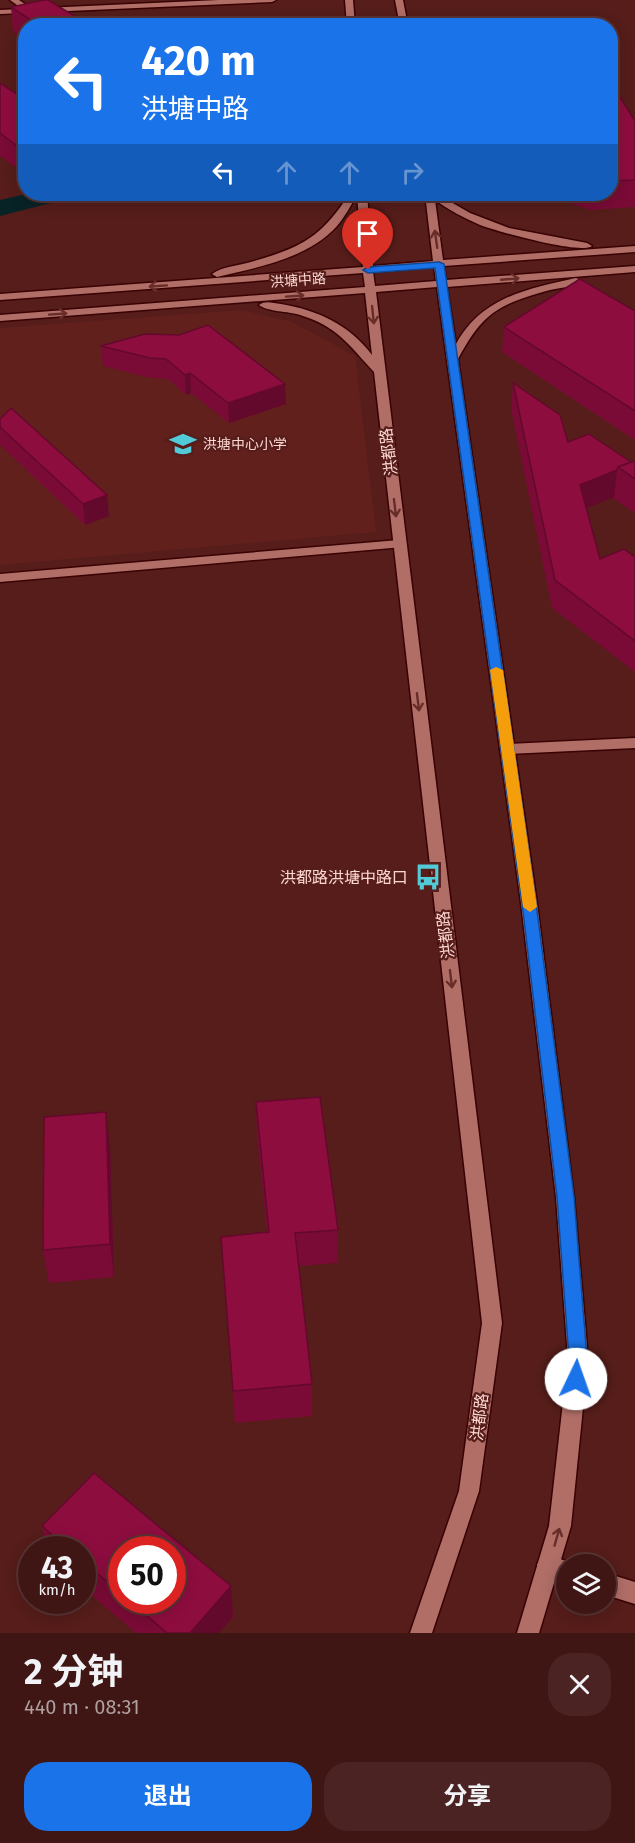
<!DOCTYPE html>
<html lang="zh">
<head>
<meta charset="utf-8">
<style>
  :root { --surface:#401614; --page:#4b2322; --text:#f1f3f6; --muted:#ae9fa0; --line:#593534; --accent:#1a73e8 }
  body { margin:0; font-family:"Fira Sans","Noto Sans SC",sans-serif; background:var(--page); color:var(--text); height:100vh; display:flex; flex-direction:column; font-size:22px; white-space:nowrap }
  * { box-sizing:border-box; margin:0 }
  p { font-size:20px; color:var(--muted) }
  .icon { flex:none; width:33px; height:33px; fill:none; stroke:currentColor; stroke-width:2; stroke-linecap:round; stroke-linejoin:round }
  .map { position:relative; height:1633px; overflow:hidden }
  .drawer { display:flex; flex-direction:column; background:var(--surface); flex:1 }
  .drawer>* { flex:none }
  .guide { position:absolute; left:18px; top:18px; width:600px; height:183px; border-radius:24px; box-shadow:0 3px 15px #0003,0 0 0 2px var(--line); background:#1a73e8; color:#fff; overflow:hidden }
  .fabs { position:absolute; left:556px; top:1554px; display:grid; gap:12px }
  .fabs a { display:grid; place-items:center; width:60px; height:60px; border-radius:50%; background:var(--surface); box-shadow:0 3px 15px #0003,0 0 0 2px var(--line); font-size:30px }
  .speed { position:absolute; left:18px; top:1536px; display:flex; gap:12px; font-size:30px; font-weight:700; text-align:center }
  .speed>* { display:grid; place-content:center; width:78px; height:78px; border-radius:50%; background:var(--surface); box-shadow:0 3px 15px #0003,0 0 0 2px var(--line); line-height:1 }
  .speed small { font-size:15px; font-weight:400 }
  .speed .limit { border:9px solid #d22; background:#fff; color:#111 }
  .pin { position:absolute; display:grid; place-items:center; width:51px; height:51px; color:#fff; margin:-62px -26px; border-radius:50% 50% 50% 0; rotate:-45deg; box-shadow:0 0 6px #0007 }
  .pin .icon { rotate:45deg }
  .me { position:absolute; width:66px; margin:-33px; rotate:3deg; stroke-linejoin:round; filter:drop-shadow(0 0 4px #0008) }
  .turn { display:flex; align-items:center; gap:21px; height:126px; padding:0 24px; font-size:27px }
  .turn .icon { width:78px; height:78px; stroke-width:2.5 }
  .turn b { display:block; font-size:42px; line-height:51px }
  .lanes { display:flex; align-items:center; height:57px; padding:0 24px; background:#0003; justify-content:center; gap:30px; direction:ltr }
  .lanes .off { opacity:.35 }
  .round { display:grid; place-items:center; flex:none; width:63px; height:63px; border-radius:24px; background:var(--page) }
  .overview { display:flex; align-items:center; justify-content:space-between; height:102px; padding:0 24px }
  h1 { font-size:36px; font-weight:700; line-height:45px }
  .primary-button { display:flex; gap:12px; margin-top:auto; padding:12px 24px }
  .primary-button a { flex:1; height:69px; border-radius:24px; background:var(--accent); color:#fff; font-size:24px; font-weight:700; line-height:69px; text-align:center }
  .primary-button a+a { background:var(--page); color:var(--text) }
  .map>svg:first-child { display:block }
  .built { fill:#62201d }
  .water { fill:#082326 }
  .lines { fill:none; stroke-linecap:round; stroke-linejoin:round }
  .lane-casing { stroke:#390203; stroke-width:3 }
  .street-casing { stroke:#390203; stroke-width:3 }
  .secondary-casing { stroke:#390203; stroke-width:3 }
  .lane { fill:#b06e67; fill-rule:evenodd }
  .street { fill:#b06e67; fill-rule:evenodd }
  .secondary { fill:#b06e67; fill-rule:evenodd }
  .wall { fill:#7a0b36; fill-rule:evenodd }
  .shaded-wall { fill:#63092c }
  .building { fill:#8e0d3f; stroke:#63092c; stroke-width:1.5 }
  .oneway { stroke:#682d29 }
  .route { fill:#1a73e8; stroke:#114b97; stroke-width:1.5 }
  .slow { fill:#f59e0b }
  .labels { text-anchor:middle; stroke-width:4.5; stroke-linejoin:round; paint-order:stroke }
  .far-street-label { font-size:14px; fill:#fdd7d2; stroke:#561d1a }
  .far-poi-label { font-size:14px; fill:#fdd7d2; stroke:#561d1a; text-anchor:start }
  .street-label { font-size:16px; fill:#fdd7d2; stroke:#561d1a }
  .poi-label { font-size:16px; fill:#fdd7d2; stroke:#561d1a; text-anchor:end }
</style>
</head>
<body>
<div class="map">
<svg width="635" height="1633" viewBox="0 0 635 1633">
  <rect width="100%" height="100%" fill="#561d1a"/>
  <polygon class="built" points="242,310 292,322 355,356 376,532 0,565 0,328"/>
  <polygon class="water" points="26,194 86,194 0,216 0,200"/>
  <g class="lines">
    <g class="lane-casing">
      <g id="lane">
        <polygon points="10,0 19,0 35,11 28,13"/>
        <polygon points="635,738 635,748 507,754 500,749 507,744"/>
        <polygon points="548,1555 575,1564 567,1564 567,1581 540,1572 537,1565 540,1558"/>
        <polygon points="606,1573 635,1582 635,1604 606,1595"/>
      </g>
    </g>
    <g class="street-casing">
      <polygon id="street" points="399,540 405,544 403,547 0,582 0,574"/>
    </g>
    <g class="secondary-casing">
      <g id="secondary">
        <polygon points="219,0 276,0 272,2 0,14 0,10"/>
        <polygon points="345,0 353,0 355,26 347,26"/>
        <polygon points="395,0 403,0 408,26 400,26"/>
        <path d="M 349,194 L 367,194 L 373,266 L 433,261 L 425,194 L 437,194 L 470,213 L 509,228 L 587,243 L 592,246 C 580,255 496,231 480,225 C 464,218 449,210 435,200 L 443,260 L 635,246 L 635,252 L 444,266 L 446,280 L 635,266 L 635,272 L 447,287 L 456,344 C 482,297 527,289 576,278 L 581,281 C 574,287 560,288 550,290 C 499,304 483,312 458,359 L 537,903 L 574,1197 L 588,1358 L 571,1526 L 539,1633 L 517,1633 L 549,1526 L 568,1358 L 556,1197 L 521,903 L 437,287 L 376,292 L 502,1323 L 479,1491 L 432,1633 L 410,1633 L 459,1491 L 482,1323 L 374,372 C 349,345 337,326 300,315 C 288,311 268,312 259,305 C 265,300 273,303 281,304 C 317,310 350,325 372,355 L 365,293 L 0,321 L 0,315 L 365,287 L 363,273 L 0,300 L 0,294 L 363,267 L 357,195 C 351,205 345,217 337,226 C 307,259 258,267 217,277 L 212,274 C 221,267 236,266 247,263 C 298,249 321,239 349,194 ZM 434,267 L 436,281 L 375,286 L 373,272 Z"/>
      </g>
    </g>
    <use href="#lane" class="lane"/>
    <use href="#street" class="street"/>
    <use href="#secondary" class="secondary"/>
  </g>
  <g class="wall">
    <polygon points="11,7 91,26 26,26 26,40 13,32"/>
    <polygon points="0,83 26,100 26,168 18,169 0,156"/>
    <polygon points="610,95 635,121 635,207 591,210 542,194 610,194"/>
    <polygon points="635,311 635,440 502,352 504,327"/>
    <polygon points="179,335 286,404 229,423 191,393 186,395 168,379 151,378 103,366 101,346"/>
    <polygon points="513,383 568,442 631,462 635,461 635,513 614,499 614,497 586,508 600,559 635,557 635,672 552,608 511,409"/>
    <polygon points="0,419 109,516 85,525 0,445"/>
    <polygon points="256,1102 338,1230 337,1263 299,1266 312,1384 312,1416 235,1423 221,1237 267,1233 257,1136"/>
    <polygon points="106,1112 110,1146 114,1277 49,1283 43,1250"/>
    <path d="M 94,1473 L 231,1586 L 233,1617 L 219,1633 L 136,1633 L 82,1587 L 82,1550 L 47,1550 L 42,1526 ZM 122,1550 L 172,1550 L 172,1600 L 122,1600 Z"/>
  </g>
  <g class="shaded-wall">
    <polygon points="26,142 26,168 18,169 16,145"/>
    <polygon points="190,373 191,393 186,395 185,375"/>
    <polygon points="285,384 286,404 229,423 228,403"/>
    <polygon points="617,470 614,497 577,512 580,485"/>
    <polygon points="107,495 109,516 85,525 83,504"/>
    <polygon points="106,1112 110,1146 114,1277 110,1244"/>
    <polygon points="231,1586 233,1617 219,1633 190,1633"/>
  </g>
  <g class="building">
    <polygon points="44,0 48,0 91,26 40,26 11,7"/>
    <polygon points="0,83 26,100 26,142 16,145 0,133"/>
    <polygon points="618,94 635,121 635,180 610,181 610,95"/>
    <polygon points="580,279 635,311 635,411 504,327"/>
    <polygon points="208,325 285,384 228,403 190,373 185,375 166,359 150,358 101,346 145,334 179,335"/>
    <polygon points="513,383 560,415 568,442 589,434 631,462 618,467 617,470 580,485 600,559 624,549 635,557 635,641 555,580"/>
    <polygon points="11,408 107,495 83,504 0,427 0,419"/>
    <polygon points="635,461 635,479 618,467"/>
    <polygon points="320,1097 338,1230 295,1233 312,1384 233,1391 221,1237 269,1232 256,1102"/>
    <polygon points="106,1112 110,1244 43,1250 44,1117"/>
    <polygon points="94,1473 231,1586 190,1633 167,1633 129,1600 172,1600 172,1550 122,1550 122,1594 82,1561 82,1550 69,1550 42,1526"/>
  </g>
  <defs><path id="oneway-shaft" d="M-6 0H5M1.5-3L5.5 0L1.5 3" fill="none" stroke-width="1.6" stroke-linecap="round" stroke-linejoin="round" transform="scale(1.5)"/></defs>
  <g class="oneway">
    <use href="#oneway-shaft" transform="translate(436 239) rotate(-98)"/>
    <use href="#oneway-shaft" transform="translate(510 279) rotate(-5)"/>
    <use href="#oneway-shaft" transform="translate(158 286) rotate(176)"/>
    <use href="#oneway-shaft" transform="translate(295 296) rotate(-4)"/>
    <use href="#oneway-shaft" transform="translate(58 314) rotate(-4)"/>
    <use href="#oneway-shaft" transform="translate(373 315) rotate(84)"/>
    <use href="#oneway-shaft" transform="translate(395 508) rotate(83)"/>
    <use href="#oneway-shaft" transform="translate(418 702) rotate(83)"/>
    <use href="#oneway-shaft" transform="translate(451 979) rotate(83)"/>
    <use href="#oneway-shaft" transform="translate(557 1537) rotate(-74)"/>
  </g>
  <polygon class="route" points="439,262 444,264 536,903 574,1197 587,1358 582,1384 576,1387 569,1384 566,1379 569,1358 557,1197 522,903 435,268 368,273 363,270 368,267"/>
  <polygon class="slow" points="496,667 503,670 537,907 530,912 523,907 490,670"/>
  <defs>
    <g id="school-bare" transform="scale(2.07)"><path d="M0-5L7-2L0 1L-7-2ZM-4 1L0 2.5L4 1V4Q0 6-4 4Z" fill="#52cbd9" stroke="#561d1a" stroke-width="2.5" paint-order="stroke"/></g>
    <g id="bus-bare" transform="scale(2.07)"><path d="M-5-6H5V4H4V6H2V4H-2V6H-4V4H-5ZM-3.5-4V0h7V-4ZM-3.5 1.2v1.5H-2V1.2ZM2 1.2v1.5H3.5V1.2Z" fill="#52cbd9" stroke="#561d1a" stroke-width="2.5" paint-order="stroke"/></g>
  </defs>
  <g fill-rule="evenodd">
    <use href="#school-bare" x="183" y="444"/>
    <use href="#bus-bare" x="428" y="877"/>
  </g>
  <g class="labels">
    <g class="far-street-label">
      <text transform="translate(298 280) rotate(-4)" y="5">洪塘中路</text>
    </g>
    <g class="far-poi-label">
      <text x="203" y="449">洪塘中心小学</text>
    </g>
    <g class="street-label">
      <text transform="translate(388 452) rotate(-97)" y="6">洪都路</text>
      <text transform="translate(445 935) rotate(-97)" y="6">洪都路</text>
      <text transform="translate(479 1417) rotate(-83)" y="6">洪都路</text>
    </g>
    <g class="poi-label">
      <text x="408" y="883">洪都路洪塘中路口</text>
    </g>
  </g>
</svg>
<div class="fabs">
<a><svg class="icon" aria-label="layers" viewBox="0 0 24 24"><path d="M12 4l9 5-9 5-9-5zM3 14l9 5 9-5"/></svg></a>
</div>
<div class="speed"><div>43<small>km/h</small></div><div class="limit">50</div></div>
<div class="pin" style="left:368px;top:270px;background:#d93025"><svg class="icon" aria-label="arrive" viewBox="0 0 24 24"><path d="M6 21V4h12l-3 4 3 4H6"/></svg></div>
<svg class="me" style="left:576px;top:1379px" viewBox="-20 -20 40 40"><circle r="19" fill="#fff"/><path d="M0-13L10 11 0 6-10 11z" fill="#1a73e8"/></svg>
<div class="guide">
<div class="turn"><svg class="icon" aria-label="left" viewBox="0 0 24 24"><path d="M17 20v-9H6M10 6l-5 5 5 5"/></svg><div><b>420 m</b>洪塘中路</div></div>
<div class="lanes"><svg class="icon" aria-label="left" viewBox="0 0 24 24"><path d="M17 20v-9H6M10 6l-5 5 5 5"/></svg><svg class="icon off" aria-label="ahead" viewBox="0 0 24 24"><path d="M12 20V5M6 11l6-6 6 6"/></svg><svg class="icon off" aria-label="ahead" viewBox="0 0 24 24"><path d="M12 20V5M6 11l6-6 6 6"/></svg><svg class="icon off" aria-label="right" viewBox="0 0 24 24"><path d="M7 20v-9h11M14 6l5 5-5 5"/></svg></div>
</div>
</div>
<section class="drawer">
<div class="overview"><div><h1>2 分钟</h1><p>440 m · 08:31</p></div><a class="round"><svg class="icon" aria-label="close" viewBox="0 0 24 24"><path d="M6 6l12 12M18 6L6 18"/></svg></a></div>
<div class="primary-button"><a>退出</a><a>分享</a></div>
</section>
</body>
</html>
